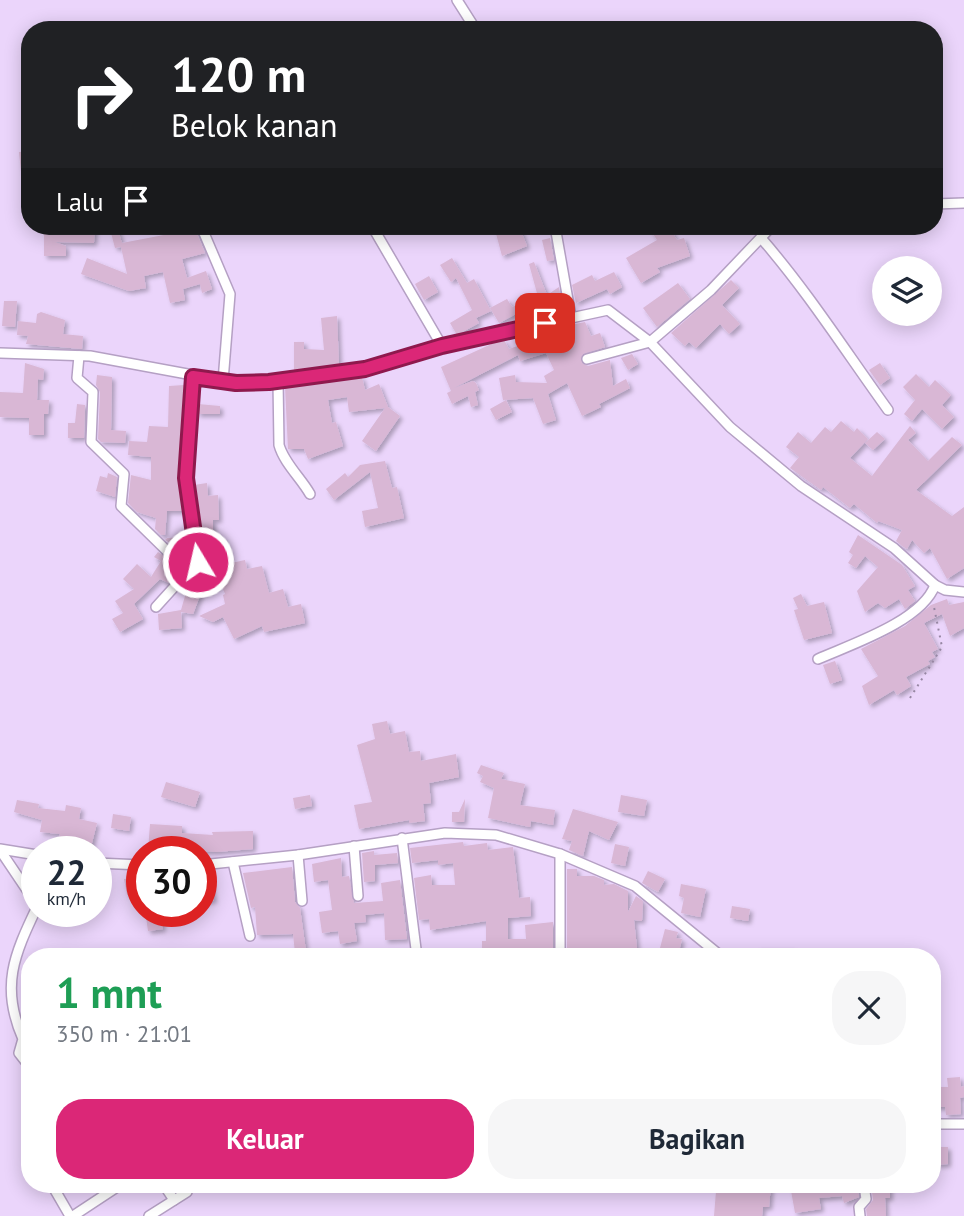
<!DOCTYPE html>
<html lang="id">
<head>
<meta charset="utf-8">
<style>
  :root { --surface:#fff; --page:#f6f6f7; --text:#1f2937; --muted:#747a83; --accent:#db2777 }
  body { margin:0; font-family:"PT Sans",sans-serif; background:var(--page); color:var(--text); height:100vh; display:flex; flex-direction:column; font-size:26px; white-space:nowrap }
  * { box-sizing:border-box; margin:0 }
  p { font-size:23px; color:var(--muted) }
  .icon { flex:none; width:38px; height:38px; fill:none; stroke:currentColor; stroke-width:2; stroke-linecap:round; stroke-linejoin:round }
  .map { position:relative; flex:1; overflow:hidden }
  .drawer { position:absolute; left:21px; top:948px; width:920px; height:245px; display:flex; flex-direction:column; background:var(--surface); border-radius:28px; box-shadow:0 4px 18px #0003 }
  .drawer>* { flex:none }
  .top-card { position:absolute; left:21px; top:21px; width:922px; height:214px; border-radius:28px; box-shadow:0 4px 18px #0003; background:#202124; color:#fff; overflow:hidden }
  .buttons { position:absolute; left:872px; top:256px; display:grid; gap:14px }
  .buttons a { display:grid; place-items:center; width:70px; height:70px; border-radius:50%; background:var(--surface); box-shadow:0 4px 18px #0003; font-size:35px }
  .speed { position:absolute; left:21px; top:836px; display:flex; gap:14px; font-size:35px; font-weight:700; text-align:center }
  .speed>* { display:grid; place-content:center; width:91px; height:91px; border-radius:50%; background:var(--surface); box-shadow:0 4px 18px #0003; line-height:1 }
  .speed small { font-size:18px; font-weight:400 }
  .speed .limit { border:10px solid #d22; background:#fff; color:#111 }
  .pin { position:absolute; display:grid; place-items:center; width:60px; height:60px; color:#fff; margin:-30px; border-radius:14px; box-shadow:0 4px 10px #0006 }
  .me { position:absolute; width:77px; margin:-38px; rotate:351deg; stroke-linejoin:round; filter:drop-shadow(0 0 5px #0008) }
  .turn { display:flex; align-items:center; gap:24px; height:147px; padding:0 35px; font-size:32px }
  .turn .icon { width:91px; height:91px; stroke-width:2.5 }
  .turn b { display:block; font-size:49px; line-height:60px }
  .then { display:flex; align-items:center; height:66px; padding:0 35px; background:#0003; gap:14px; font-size:26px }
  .round { display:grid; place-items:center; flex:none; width:74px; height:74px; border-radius:28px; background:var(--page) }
  .headline { display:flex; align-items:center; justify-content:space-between; height:119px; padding:0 35px }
  h1 { font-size:42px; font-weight:700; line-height:52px; color:#1e9e55 }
  .action { display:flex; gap:14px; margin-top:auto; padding:14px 35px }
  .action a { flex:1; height:80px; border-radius:28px; background:var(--accent); color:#fff; font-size:28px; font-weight:700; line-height:80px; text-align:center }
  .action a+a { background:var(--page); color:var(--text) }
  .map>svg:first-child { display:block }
  .building { fill:#d9b7d5; filter:url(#shadow) }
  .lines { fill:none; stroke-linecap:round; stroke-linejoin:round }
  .minor-casing { stroke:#b5a0c4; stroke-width:12 }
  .path { stroke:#9787a3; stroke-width:2; stroke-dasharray:2 5; stroke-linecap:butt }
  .minor { stroke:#fff; stroke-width:9 }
  .route-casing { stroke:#8e194d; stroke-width:18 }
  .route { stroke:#db2777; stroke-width:12 }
</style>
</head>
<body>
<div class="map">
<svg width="964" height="1216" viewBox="0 0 964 1216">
  <defs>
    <filter id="shadow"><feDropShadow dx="3" dy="3" stdDeviation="2" flood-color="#0004"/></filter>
  </defs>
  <rect width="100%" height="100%" fill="#ebd5fb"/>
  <g class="building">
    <polygon points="30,151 30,171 21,172 19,152"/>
    <polygon points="72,226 95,226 94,243 55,242 66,246 66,256 44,256 44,230 72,230"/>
    <polygon points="494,226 519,226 527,246 502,256"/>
    <polygon points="648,226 668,226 677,240 684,238 690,256 657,268 660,272 641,283 626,258 657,240"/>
    <polygon points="117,227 122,243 195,229 205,253 182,259 187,278 206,271 212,289 202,293 200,284 183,289 185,300 170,303 163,272 144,276 146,288 129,291 81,274 87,258 127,274 121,247 115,248 110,229"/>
    <polygon points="550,238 554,260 547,261 542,240"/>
    <polygon points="452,258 467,283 474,279 491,311 476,318 479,323 457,335 450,323 472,310 456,278 451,282 440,265"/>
    <polygon points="534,262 547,295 559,287 563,312 549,315 547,305 530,311 531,315 518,319 516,314 499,323 490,308 507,299 512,307 538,297 529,264"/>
    <polygon points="614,272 622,287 610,294 607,289 576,303 572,285 592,275 595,281"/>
    <polygon points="429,276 438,292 424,300 415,284"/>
    <polygon points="731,280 739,288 722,305 740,324 729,334 720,324 696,348 689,342 685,346 671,333"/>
    <polygon points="678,283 690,299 657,327 643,308"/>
    <polygon points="4,301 17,301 15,327 2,326"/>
    <polygon points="41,312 65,320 63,334 83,336 82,349 26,344 28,336 17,335 18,321 36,323 37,314"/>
    <polygon points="337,316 339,365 294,372 294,342 304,342 304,349 324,350 321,318"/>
    <polygon points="585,322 591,336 600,333 605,347 583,354 582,363 588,366 610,360 613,386 626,379 630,388 599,404 601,407 582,416 567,383 548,394 556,420 543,424 533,398 503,400 499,378 515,375 516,382 547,383 544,376 554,370 546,353 520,361 518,355 454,388 473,381 476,383 479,390 475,392 478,405 471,407 468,396 452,404 447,393 451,391 441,367 498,341 504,340 509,349 558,332 561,327"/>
    <polygon points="632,354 638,364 628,370 621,358"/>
    <polygon points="25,363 44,369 43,380 38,379 37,400 49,400 48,414 44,414 44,435 29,435 29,418 0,417 0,392 23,393"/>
    <polygon points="880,363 890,378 880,385 869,370"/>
    <polygon points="916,374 929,387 935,380 951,395 942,405 954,417 942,429 922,409 912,421 904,414 915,400 903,387"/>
    <polygon points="97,375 112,377 111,430 126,431 125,443 101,442 98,439 100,392 96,385"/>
    <polygon points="362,377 365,390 379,384 388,407 400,416 376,451 362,441 385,408 349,412 347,397 328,400 332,423 336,422 343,446 308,459 304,449 288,449 285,387"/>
    <polygon points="184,385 179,478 183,511 167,511 165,535 161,535 155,529 156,518 137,512 128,503 131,475 151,480 151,457 128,455 129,441 147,442 149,426 168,427 169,386"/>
    <polygon points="506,400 512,412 496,420 490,409"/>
    <polygon points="77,404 85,405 84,438 68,438 68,423 75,423"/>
    <polygon points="198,404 220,406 220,414 197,414"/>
    <polygon points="841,421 854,432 857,428 868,439 850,458 872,476 910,426 916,433 908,440 928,461 952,437 962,445 916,490 952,516 964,507 964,568 947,579 930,548 924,553 912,540 907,549 902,546 896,541 902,530 878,521 877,523 854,504 850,508 823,487 821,490 790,468 799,457 786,447 798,432 811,443 825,427 831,432"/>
    <polygon points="877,432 885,439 873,450 865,443"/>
    <polygon points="385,461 392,488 397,487 404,518 365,527 362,511 378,508 370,472 334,500 326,489 345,473 348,477 360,465"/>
    <polygon points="108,473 117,477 115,497 96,491 100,476 107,478"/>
    <polygon points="207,483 208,496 218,495 219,520 213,520 213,544 218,544 217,563 226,560 227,564 245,560 247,569 262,566 269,593 283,589 288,607 301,604 305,623 264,632 262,626 234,639 223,617 213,622 199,616 225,604 223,595 225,594 211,559 208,568 201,571 197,583 204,585 193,614 181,612 182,628 159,630 158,614 181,610 187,589 182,588 187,568 196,571 203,566 194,485"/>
    <polygon points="858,535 902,565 915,586 908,590 915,601 905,609 899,599 885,608 878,603 865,612 857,591 878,567 865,556 856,568 848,563 853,555 849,552"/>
    <polygon points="186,537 188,553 165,540 167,538"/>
    <polygon points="158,552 174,562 169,583 160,579 134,604 143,619 120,632 112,619 123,613 115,601 134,589 123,579 137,564 151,577 161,561 154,557"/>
    <polygon points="801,594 807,606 824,602 832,633 804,640 794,610 798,609 793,598"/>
    <polygon points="947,599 949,605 964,602 964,628 950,636 942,614 924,623 938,649 932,652 935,657 928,661 930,664 906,677 911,686 897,695 894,690 869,705 862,686 878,676 861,649 905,626 931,605"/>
    <polygon points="835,661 842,680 830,684 823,665"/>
    <polygon points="387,721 390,734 405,731 409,752 420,751 421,761 456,754 459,777 429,783 431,803 423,804 425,821 409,823 409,820 359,829 354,805 372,802 357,745 375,739 372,724"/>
    <polygon points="481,765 504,773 501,779 525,784 520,805 555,810 553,825 531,821 530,827 488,818 494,788 480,782 483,776 477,773"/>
    <polygon points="166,782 200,792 195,807 161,797"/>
    <polygon points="310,795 312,806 295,809 293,798"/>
    <polygon points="621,795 647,800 644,816 618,812"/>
    <polygon points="465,799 464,822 452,822 452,812 459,812"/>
    <polygon points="17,800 39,804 38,808 65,811 66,805 81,808 79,819 97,823 91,847 58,843 60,834 40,832 42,820 14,812"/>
    <polygon points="573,809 618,822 609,840 589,831 583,856 569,850 572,841 562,839"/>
    <polygon points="113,814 131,817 129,831 111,828"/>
    <polygon points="150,824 182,826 182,833 213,835 212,832 253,831 253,849 216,852 180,849 180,852 148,850"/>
    <polygon points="463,842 464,846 487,843 488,850 513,847 519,898 530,897 531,916 508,918 508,939 526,939 525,925 553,922 553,957 482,957 482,941 486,941 486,921 430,930 429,919 419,920 414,878 431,875 432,885 455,885 453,863 438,865 438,860 412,863 410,848"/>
    <polygon points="615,844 629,847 625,866 611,863"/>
    <polygon points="374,851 374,855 397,853 398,863 375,865 375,881 364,882 362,853"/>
    <polygon points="341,858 342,877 349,876 354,903 383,901 381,883 400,880 407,939 385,940 384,913 365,915 366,922 354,923 357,941 340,944 338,931 322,933 319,912 332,910 328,880 314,882 312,864"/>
    <polygon points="292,867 295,902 300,908 306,951 295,953 293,934 257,935 255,907 251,908 243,873"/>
    <polygon points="567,869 577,869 577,876 594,876 604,880 604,885 614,884 628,891 628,912 636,896 643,901 642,921 634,920 638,957 567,957"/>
    <polygon points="648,871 665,879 658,892 642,883"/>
    <polygon points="139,877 142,892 127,895 124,879"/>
    <polygon points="211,882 214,900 204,902 201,883"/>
    <polygon points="681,884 706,889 700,917 681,913 684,898 679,896"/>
    <polygon points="732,906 750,909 748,921 730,918"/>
    <polygon points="161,915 163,929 148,931 146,917"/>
    <polygon points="665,929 678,932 676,938 682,939 679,952 660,948"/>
    <rect x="758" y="948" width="34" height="9"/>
    <polygon points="960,1077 961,1087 964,1086 964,1097 960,1098 961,1114 946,1115 945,1107 933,1107 933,1087 948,1087 947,1078"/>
    <polygon points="936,1147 948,1147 948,1164 936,1165 936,1159 933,1159"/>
    <polygon points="753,1185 771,1185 769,1207 763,1207 762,1216 714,1216 716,1191 753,1193"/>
    <polygon points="790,1185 857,1185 859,1197 844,1203 842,1196 819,1198 821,1209 795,1213"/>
    <polygon points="871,1185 890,1185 890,1198 885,1198 886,1216 867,1216 866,1209 873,1200"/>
  </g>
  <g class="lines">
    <g class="minor-casing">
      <g id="minor">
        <polyline points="457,0 476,30"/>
        <polyline points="934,204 964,203"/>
        <polyline points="201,226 230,294 223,381"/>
        <polyline points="372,226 442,346"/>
        <polyline points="555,226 571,317"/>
        <path d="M 761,238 C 808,292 846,352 888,410"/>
        <polyline points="0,353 90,356 236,383 269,382 365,369 442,346 608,310 650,342 730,427 801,486 894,548 935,585 945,590 964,592"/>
        <polyline points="79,356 77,378 93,392 91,442 124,474 121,506 167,551 196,564 186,478 193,377"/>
        <polyline points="587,359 650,342 711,290 772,226"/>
        <path d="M 278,381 L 279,445 C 284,463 301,478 310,494"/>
        <polyline points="156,607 175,586 182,559"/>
        <path d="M 818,659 C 852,644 922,621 935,585"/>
        <polyline points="402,838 417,957"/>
        <polyline points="354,846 358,896"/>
        <polyline points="0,849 37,855"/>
        <polyline points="0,850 37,905"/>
        <polyline points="560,854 560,957"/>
        <polyline points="298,855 302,901"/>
        <polyline points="233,862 250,936"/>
        <polyline points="96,863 142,865"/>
        <polyline points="201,865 298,855 445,833 496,835 560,854 635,886 722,957"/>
        <path d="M 30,1067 L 19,1053 L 23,1039 C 0,987 14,955 37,907"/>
        <polyline points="933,1124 964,1124"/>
        <polyline points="30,1129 30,1132"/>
        <polyline points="52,1185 70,1216"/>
        <polyline points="164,1185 174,1200"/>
        <polyline points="73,1216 120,1185"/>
        <polyline points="149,1216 187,1192"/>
        <polyline points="860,1216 859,1207 866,1199 864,1185"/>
      </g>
    </g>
    <polyline class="path" points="910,698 942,647 934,607"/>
    <use href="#minor" class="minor"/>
  </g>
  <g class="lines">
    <g class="route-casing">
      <polyline id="route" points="198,562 186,478 193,377 236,383 269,382 365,369 442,346 545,323"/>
    </g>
    <use href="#route" class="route"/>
  </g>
</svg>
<div class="buttons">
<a><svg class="icon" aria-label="layers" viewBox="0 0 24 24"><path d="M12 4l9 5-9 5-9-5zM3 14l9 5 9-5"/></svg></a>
</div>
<div class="speed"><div>22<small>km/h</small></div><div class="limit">30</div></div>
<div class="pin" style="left:545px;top:323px;background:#d93025"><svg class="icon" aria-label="arrive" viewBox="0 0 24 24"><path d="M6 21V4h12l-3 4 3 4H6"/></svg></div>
<svg class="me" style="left:198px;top:562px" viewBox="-20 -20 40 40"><circle r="17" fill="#db2777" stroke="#fff" stroke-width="3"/><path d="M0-11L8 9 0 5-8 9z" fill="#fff"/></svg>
<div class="top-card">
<div class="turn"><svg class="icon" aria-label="right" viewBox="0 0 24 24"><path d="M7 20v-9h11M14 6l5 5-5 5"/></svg><div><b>120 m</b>Belok kanan</div></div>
<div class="then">Lalu<svg class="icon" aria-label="arrive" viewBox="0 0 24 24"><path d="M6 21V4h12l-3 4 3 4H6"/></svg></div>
</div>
<section class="drawer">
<div class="headline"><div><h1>1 mnt</h1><p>350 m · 21:01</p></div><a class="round"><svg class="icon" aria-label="close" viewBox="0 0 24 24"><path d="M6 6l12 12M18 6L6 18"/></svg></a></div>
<div class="action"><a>Keluar</a><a>Bagikan</a></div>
</section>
</div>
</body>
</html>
